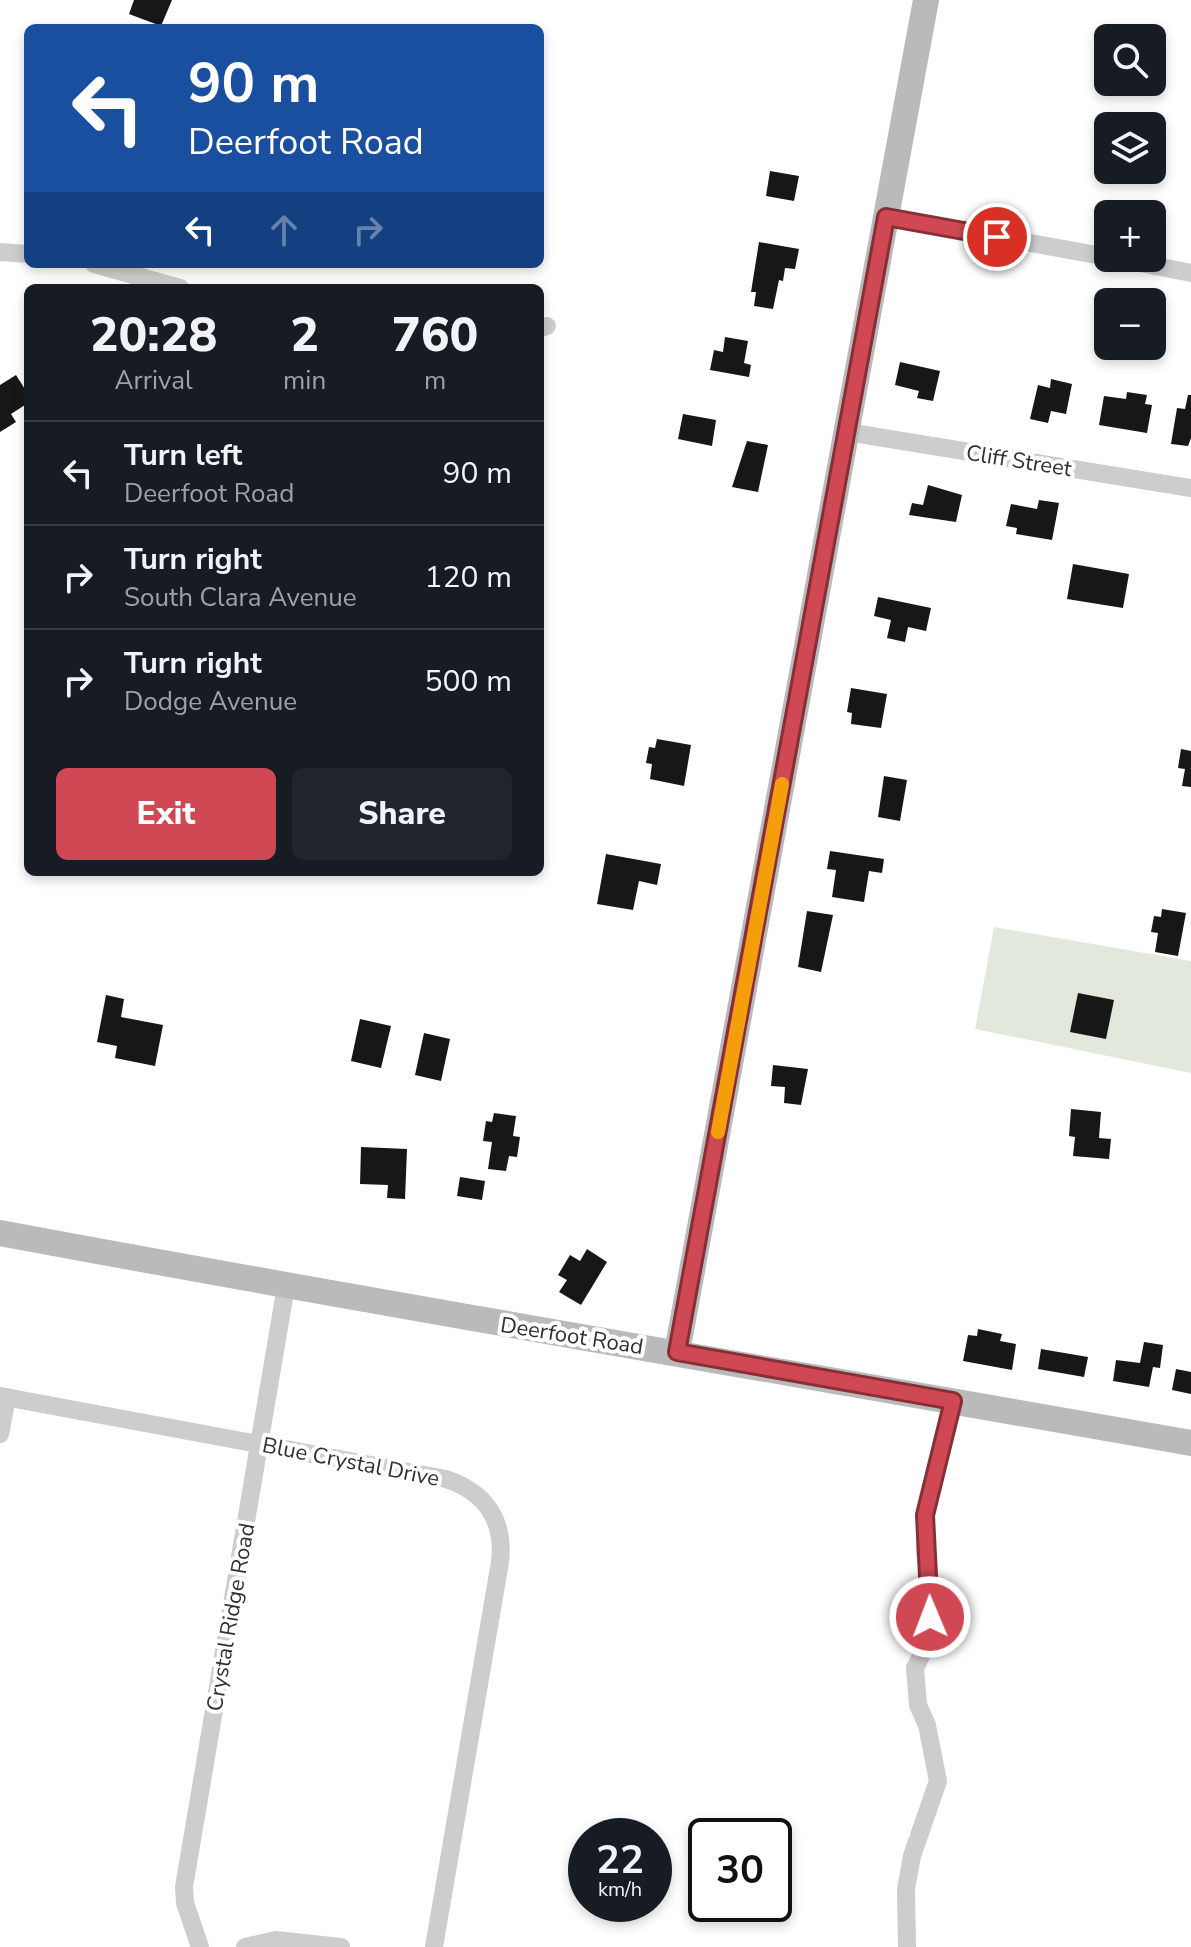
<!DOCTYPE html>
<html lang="en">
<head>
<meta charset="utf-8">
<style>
  :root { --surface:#171b24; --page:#20242c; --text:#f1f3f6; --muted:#9ea1a6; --line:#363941; --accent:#d04854 }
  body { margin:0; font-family:"Nunito Sans",sans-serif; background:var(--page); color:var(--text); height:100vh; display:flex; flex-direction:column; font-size:30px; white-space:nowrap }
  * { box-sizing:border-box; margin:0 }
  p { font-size:26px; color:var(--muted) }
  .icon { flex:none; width:44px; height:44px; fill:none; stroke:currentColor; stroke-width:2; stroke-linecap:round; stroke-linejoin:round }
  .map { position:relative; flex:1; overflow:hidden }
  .side { position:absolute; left:24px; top:284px; width:520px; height:592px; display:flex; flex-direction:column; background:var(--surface); border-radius:12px; box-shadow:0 4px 12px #0003 }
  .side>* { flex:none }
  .guide { position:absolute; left:24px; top:24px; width:520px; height:244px; border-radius:12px; box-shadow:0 4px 12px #0003; background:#1a4fa0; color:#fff; overflow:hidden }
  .buttons { position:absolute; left:1094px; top:24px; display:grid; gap:16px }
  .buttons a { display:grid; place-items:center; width:72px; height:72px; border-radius:12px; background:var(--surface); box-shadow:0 4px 12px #0003; font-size:40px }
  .speed { position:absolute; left:568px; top:1818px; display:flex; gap:16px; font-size:40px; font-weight:700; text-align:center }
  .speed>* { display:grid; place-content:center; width:104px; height:104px; border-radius:50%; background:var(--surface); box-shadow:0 4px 12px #0003; line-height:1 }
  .speed small { font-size:20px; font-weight:400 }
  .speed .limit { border:4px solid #111; border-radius:12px; background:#fff; color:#111 }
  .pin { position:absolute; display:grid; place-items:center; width:68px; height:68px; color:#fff; margin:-34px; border:4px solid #fff; border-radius:50%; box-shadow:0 2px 8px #0007 }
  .me { position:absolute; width:88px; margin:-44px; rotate:359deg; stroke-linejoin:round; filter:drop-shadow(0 0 6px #0008) }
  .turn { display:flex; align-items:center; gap:28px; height:168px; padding:0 32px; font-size:36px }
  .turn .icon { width:104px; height:104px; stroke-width:2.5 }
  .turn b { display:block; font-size:56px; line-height:68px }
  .lanes { display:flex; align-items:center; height:76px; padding:0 32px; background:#0003; justify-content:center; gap:40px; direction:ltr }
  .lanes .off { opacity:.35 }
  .eta { display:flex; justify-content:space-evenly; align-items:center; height:136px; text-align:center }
  .eta b { font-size:48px; font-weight:800; line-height:56px }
  .action { display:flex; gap:16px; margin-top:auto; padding:16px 32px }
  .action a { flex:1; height:92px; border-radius:12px; background:var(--accent); color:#fff; font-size:32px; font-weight:800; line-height:92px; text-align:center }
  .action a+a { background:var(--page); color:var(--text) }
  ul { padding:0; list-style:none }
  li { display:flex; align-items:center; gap:24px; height:104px; padding:0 32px; border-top:2px solid var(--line) }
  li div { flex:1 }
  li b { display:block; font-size:30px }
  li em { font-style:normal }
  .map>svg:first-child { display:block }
  .green { fill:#e3e8dc }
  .building { fill:#171717 }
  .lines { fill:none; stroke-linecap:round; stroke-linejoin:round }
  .street { stroke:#cdcdcd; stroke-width:18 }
  .secondary { stroke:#bababa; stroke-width:26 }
  .route-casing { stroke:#872f37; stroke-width:20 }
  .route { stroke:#d04854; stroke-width:14 }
  .slow { stroke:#f59e0b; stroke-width:14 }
  .labels { text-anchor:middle; stroke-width:8; stroke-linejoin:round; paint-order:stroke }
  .street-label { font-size:22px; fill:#303030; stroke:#fff }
</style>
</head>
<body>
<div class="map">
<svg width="1191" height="1947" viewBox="0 0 1191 1947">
  <rect width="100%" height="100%" fill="#fff"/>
  <polygon class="green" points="994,927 1191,961 1191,1073 975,1029"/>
  <g class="building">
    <polygon points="134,0 172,0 161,26 129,14"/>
    <polygon points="770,171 799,176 794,201 766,196"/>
    <polygon points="759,242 799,249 795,269 785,268 783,281 779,280 773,309 754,306 756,292 751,292"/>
    <polygon points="725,337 748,341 744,363 751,365 749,377 710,370 714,350 723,352"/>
    <polygon points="900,362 940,371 933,401 917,398 919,391 895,385"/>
    <polygon points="16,375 28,394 28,403 11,414 16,422 0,432 0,385"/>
    <polygon points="1051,379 1072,384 1066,414 1051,411 1048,423 1030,419 1038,385 1050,388"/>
    <polygon points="1127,392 1147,395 1145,404 1152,405 1147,433 1099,425 1104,396 1126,399"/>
    <polygon points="1188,395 1191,395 1191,438 1188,446 1171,444 1177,408 1185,409"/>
    <polygon points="683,414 716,420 712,446 678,439"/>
    <polygon points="747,441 768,445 758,492 732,487"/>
    <polygon points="928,485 962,495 956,522 909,515 912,503 923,505"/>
    <polygon points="1039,500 1059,503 1052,540 1016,534 1017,528 1006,526 1011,504 1037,509"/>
    <polygon points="1073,564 1129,574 1123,608 1067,599"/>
    <polygon points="878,597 931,608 926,631 908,627 905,642 887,638 891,620 874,616"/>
    <polygon points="851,688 887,694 881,728 851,724 852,713 847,712"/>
    <polygon points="657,739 691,745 684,786 650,779 652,764 646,763 649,747 655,748"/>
    <polygon points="1181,749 1191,751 1191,787 1182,786 1185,769 1178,768"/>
    <polygon points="884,776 907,780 900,821 878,817"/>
    <polygon points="830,851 884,859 882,873 869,871 864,902 832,897 836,870 827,869"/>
    <polygon points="606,854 661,864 657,885 639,881 633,910 597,904"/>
    <polygon points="1162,909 1186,913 1178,956 1155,952 1158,933 1151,932 1154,916 1161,917"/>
    <polygon points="807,911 833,915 821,972 798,967"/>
    <polygon points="1078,993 1114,1000 1106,1039 1070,1032"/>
    <polygon points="106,995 124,999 121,1017 163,1025 155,1066 115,1058 117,1046 97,1042"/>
    <polygon points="360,1019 391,1026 381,1068 351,1061"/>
    <polygon points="424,1033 450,1039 441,1081 415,1075"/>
    <polygon points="773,1065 808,1069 801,1105 784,1103 785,1087 771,1086"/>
    <polygon points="1071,1109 1101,1112 1099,1138 1111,1139 1109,1159 1073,1156 1075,1137 1069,1136"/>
    <polygon points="494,1113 516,1116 513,1136 520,1137 517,1157 509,1156 506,1171 488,1169 492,1142 483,1141 486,1121 492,1122"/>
    <polygon points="361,1147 407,1149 405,1199 387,1198 388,1185 360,1184"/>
    <polygon points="460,1177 485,1181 482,1200 457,1196"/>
    <polygon points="587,1249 607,1262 581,1305 559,1292 567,1280 558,1275 570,1255 580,1261"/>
    <polygon points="978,1329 1002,1334 1000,1341 1016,1344 1012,1370 963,1361 968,1335 977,1336"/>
    <polygon points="1144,1342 1163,1345 1160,1368 1153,1367 1149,1387 1113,1381 1116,1360 1140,1363"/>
    <polygon points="1041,1349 1088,1357 1084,1377 1038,1369"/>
    <polygon points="1176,1369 1191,1372 1191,1394 1172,1390"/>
  </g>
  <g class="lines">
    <g class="street">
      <polyline points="886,217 1108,257"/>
      <polyline points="0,252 28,254"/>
      <polyline points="1114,258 1191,273"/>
      <polyline points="94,264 180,288"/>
      <polyline points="540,328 547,326"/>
      <polyline points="847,432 1191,488"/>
      <path d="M 0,1396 L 446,1479 C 485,1492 505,1520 500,1562 L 434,1947"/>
      <polyline points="0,1434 7,1397"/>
      <polyline points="200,1947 185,1903 184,1887 286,1286"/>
      <polyline points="245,1947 276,1940 341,1947"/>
      <polyline points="907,1947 906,1889 912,1856 938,1781 927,1725 918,1705 915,1668 928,1642 931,1592 925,1552 925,1515 953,1401"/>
    </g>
    <g class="secondary">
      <path d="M 0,1233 C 396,1307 794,1373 1191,1443"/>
      <polyline points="677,1352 926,0"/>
    </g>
  </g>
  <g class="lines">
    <g class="route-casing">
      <polyline id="route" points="930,1617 925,1515 953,1401 677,1352 886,217 997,237"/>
    </g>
    <use href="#route" class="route"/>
    <polyline class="slow" points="718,1132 782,784"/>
  </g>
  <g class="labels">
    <g class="street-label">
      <text transform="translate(1019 460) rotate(9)" y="8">Cliff Street</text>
      <text transform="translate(572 1335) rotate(9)" y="8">Deerfoot Road</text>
      <text transform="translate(351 1461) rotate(11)" y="8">Blue Crystal Drive</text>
      <text transform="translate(230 1617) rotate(-80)" y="8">Crystal Ridge Road</text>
    </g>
  </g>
</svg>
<div class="buttons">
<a><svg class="icon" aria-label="search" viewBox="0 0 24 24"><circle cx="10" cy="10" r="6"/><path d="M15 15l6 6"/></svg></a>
<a><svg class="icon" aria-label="layers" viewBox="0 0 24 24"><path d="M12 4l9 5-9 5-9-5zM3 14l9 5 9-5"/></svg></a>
<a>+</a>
<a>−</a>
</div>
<div class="speed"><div>22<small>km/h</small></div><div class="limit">30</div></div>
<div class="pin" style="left:997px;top:237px;background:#d93025"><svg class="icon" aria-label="arrive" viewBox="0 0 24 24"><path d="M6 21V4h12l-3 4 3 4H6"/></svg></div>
<svg class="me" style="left:930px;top:1617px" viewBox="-20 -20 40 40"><circle r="17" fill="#d04854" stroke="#fff" stroke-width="3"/><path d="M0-11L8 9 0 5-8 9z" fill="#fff"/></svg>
<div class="guide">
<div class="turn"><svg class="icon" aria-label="left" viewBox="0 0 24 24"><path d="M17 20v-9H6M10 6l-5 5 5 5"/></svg><div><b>90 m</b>Deerfoot Road</div></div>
<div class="lanes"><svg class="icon" aria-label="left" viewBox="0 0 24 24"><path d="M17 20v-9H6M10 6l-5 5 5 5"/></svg><svg class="icon off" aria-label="ahead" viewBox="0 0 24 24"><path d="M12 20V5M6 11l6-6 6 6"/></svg><svg class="icon off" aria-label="right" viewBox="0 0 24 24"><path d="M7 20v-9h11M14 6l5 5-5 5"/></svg></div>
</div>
<section class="side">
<div class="eta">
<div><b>20:28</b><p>Arrival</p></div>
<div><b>2</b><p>min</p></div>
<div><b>760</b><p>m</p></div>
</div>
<ul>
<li><svg class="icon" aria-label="left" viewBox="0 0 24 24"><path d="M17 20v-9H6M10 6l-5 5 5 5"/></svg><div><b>Turn left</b><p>Deerfoot Road</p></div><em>90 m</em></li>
<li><svg class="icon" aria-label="right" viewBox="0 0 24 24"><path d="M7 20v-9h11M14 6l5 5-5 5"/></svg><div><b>Turn right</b><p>South Clara Avenue</p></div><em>120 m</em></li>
<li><svg class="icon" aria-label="right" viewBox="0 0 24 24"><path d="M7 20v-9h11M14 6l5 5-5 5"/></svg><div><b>Turn right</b><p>Dodge Avenue</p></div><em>500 m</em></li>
</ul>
<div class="action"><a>Exit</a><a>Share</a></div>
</section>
</div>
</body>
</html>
